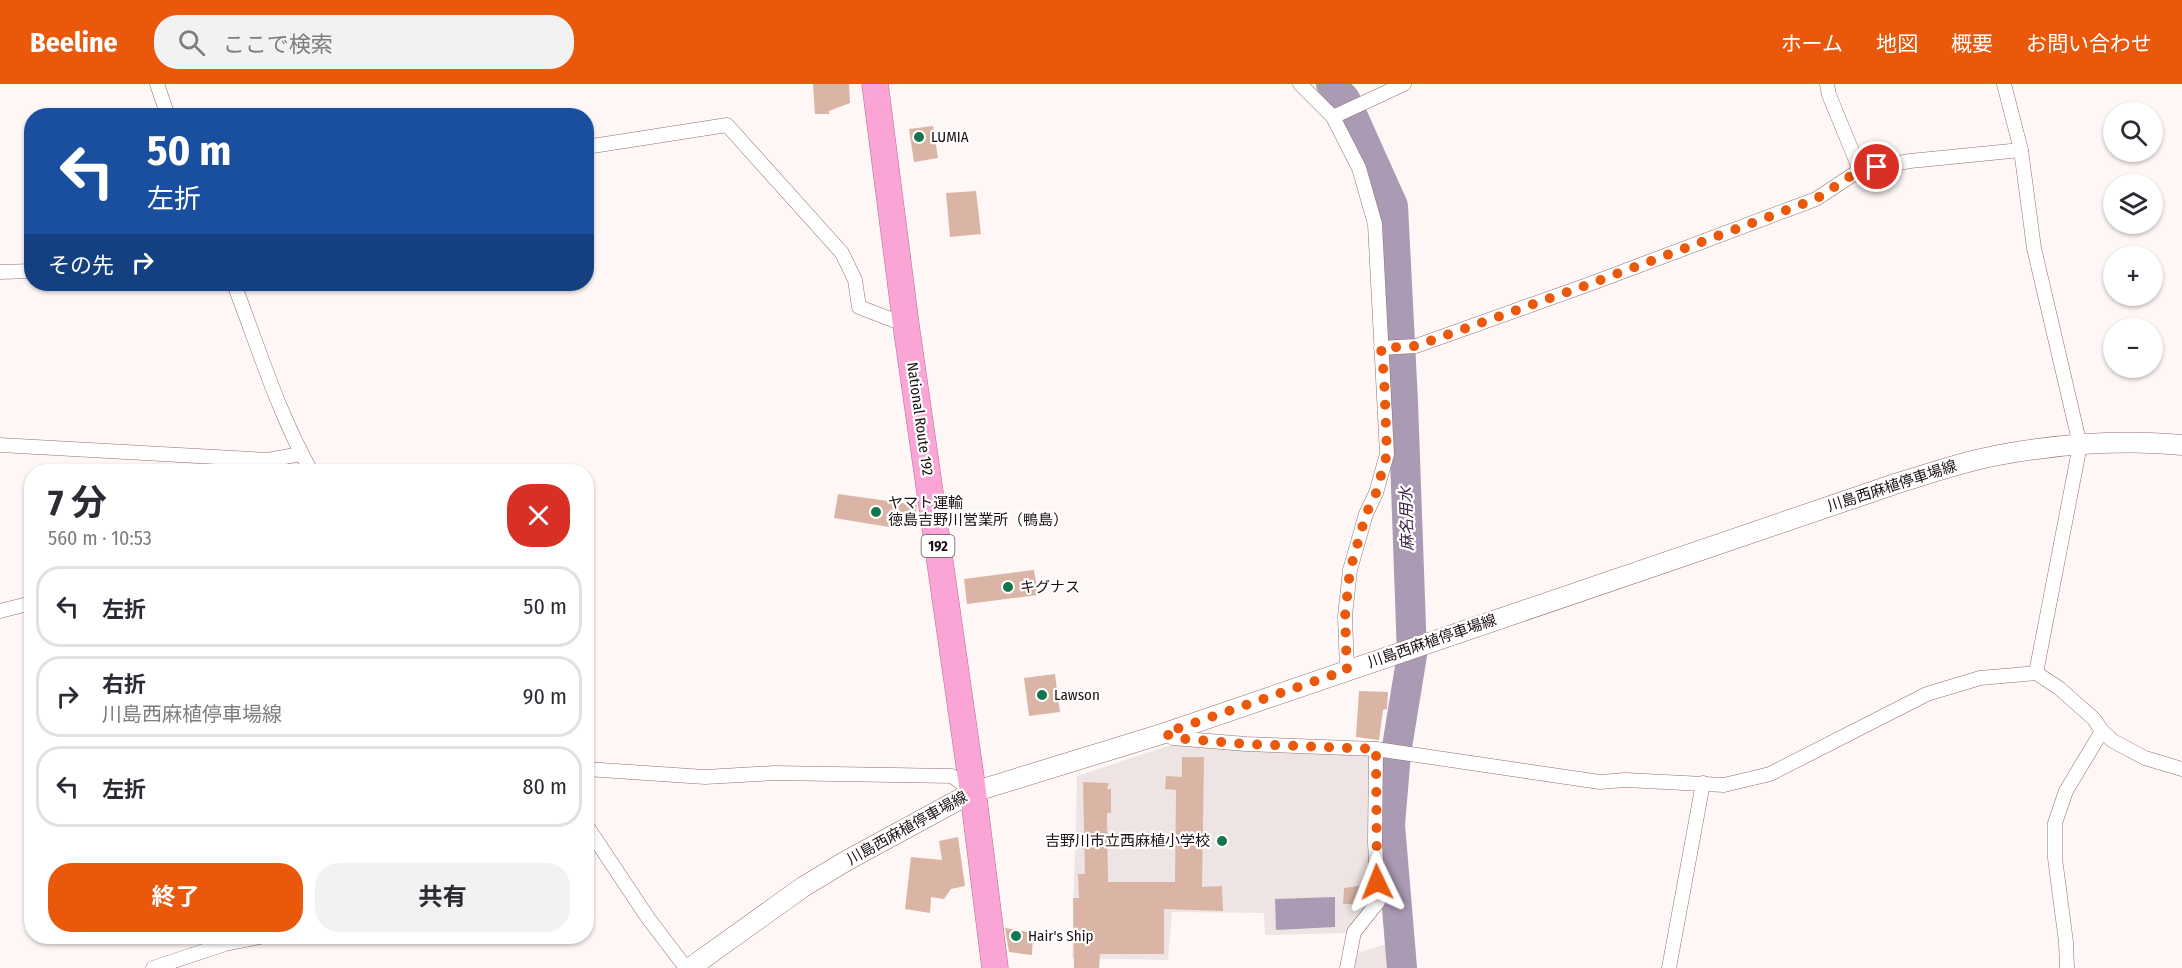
<!DOCTYPE html>
<html lang="ja">
<head>
<meta charset="utf-8">
<style>
  :root { --surface:#fff; --page:#f2f2f3; --text:#2b2b33; --muted:#7c7c81; --line:#e1e1e2; --accent:#ea580c }
  body { margin:0; font-family:"Fira Sans Condensed","Noto Sans JP",sans-serif; background:var(--page); color:var(--text); height:100vh; display:flex; flex-direction:column; font-size:22px; white-space:nowrap }
  * { box-sizing:border-box; margin:0 }
  p { font-size:20px; color:var(--muted) }
  .icon { flex:none; width:33px; height:33px; fill:none; stroke:currentColor; stroke-width:2; stroke-linecap:round; stroke-linejoin:round }
  .map { position:relative; flex:1; overflow:hidden }
  .drawer { position:absolute; left:24px; top:380px; width:570px; height:480px; display:flex; flex-direction:column; background:var(--surface); border-radius:24px; box-shadow:0 2px 4px #0004 }
  .drawer>* { flex:none }
  .top-card { position:absolute; left:24px; top:24px; width:570px; height:183px; border-radius:24px; box-shadow:0 2px 4px #0004; background:#1a4fa0; color:#fff; overflow:hidden }
  .fabs { position:absolute; left:2103px; top:18px; display:grid; gap:12px }
  .fabs a { display:grid; place-items:center; width:60px; height:60px; border-radius:50%; background:var(--surface); box-shadow:0 2px 4px #0004; font-size:30px }
  .pin { position:absolute; display:grid; place-items:center; width:51px; height:51px; color:#fff; margin:-26px; border:3px solid #fff; border-radius:50%; box-shadow:0 2px 6px #0007 }
  .me { position:absolute; width:66px; margin:-33px; rotate:358deg; stroke-linejoin:round; filter:drop-shadow(0 0 4px #0008) }
  .turn { display:flex; align-items:center; gap:21px; height:126px; padding:0 24px; font-size:27px }
  .turn .icon { width:78px; height:78px; stroke-width:2.5 }
  .turn b { display:block; font-size:42px; line-height:51px }
  .then { display:flex; align-items:center; height:57px; padding:0 24px; background:#0003; gap:12px; font-size:22px }
  .round { display:grid; place-items:center; flex:none; width:63px; height:63px; border-radius:24px; background:var(--page) }
  .overview { display:flex; align-items:center; justify-content:space-between; height:102px; padding:0 24px }
  h1 { font-size:36px; font-weight:700; line-height:45px }
  .button { display:flex; gap:12px; margin-top:auto; padding:12px 24px }
  .button a { flex:1; height:69px; border-radius:24px; background:var(--accent); color:#fff; font-size:24px; font-weight:700; line-height:69px; text-align:center }
  .button a+a { background:var(--page); color:var(--text) }
  ul { padding:0; list-style:none }
  li { display:flex; align-items:center; gap:18px; height:81px; margin:0 12px 9px; padding:0 12px; border:3px solid var(--line); border-radius:24px }
  li div { flex:1 }
  li b { display:block; font-size:22px }
  li em { font-style:normal }
  header { display:flex; align-items:center; gap:36px; box-sizing:border-box; height:84px; padding:0 30px; background:var(--accent); color:#fff }
  header strong { font-size:28px }
  nav { display:flex; gap:33px; margin-inline-start:auto; font-size:21px }
  .search { width:420px; height:54px; background:var(--page); display:flex; align-items:center; gap:15px; box-sizing:border-box; padding:0 21px; border-radius:24px; color:var(--muted); font-size:22px }
  .map>svg:first-child { display:block }
  .built { fill:#efe4e4 }
  .water { fill:#ab9ab3 }
  .lines { fill:none; stroke-linecap:round; stroke-linejoin:round }
  .river { stroke:#ab9ab3; stroke-width:30 }
  .building { fill:#dab5a5 }
  .street-casing { stroke:#946e70; stroke-width:15 }
  .secondary-casing { stroke:#946e70; stroke-width:21 }
  .highway-casing { stroke:#ad7091; stroke-width:27 }
  .street { stroke:#fff; stroke-width:14 }
  .secondary { stroke:#fff; stroke-width:20 }
  .highway { stroke:#fba5d6; stroke-width:26 }
  .route { stroke:#ea580c; stroke-width:10; stroke-dasharray:0 18 }
  .poi-dot { fill:#13764e; stroke:#fff; stroke-width:2 }
  .labels { text-anchor:middle; stroke-width:4.5; stroke-linejoin:round; paint-order:stroke }
  .shield { fill:#fff; stroke:#615758; stroke-width:1.5 }
  .shield-label { font-size:14px; font-weight:bold; fill:#1d0f10 }
  .poi-label { font-size:15px; fill:#1d0f10; stroke:#fff; text-anchor:start }
  .street-label { font-size:15px; fill:#1d0f10; stroke:#fff }
  .water-label { font-size:16px; font-style:italic; fill:#3c2246; stroke:#fff }
</style>
</head>
<body>
<header>
<strong>Beeline</strong>
<div class="search"><svg class="icon" aria-label="search" viewBox="0 0 24 24"><circle cx="10" cy="10" r="6"/><path d="M15 15l6 6"/></svg>ここで検索</div>
<nav><a>ホーム</a><a>地図</a><a>概要</a><a>お問い合わせ</a></nav>
</header>
<div class="map">
<svg width="2182" height="884" viewBox="0 0 2182 884">
  <rect width="100%" height="100%" fill="#fff6f6"/>
  <g class="built">
    <polygon points="1171,661 1368,670 1371,822 1348,849 1265,851 1264,829 1172,828 1168,876 1072,874 1077,692"/>
    <polygon points="1392,858 1396,884 1353,884 1355,870"/>
  </g>
  <polygon class="water" points="1335,813 1335,843 1276,846 1275,815"/>
  <g class="lines">
    <polyline class="river" points="1331,0 1345,15 1393,122 1403,318 1412,571 1396,669 1390,741 1402,884"/>
  </g>
  <g class="building">
    <polygon points="813,0 849,0 850,19 829,27 829,30 815,30"/>
    <polygon points="933,42 938,74 914,78 909,45"/>
    <polygon points="976,107 981,150 950,153 946,109"/>
    <polygon points="838,410 917,421 914,444 890,442 889,443 834,434"/>
    <polygon points="1034,486 1038,511 967,520 964,495"/>
    <polygon points="1055,590 1060,628 1029,632 1024,594"/>
    <polygon points="1359,607 1388,608 1387,625 1383,626 1379,656 1356,653"/>
    <polygon points="1182,673 1204,673 1202,803 1222,802 1223,827 1164,825 1164,870 1100,870 1099,884 1074,884 1073,814 1079,814 1078,790 1085,790 1083,698 1109,699 1107,705 1111,705 1111,729 1107,729 1108,798 1175,798 1176,706 1165,705 1166,692 1182,693"/>
    <polygon points="958,753 965,802 951,805 944,815 931,813 930,829 905,825 911,773 942,776 939,757"/>
    <polygon points="1365,801 1368,816 1365,820 1343,820 1344,804"/>
    <polygon points="1005,844 1033,849 1032,871 1009,868"/>
  </g>
  <g class="lines">
    <g class="street-casing">
      <g id="street">
        <polyline points="157,0 168,32"/>
        <polyline points="1300,0 1333,33 1359,84 1375,140 1387,370 1376,409 1366,430 1350,486 1345,532 1347,586"/>
        <polyline points="1827,0 1829,11 1860,86"/>
        <polyline points="2004,0 2021,66 2034,164 2080,361 2036,589"/>
        <polyline points="1333,33 1404,0"/>
        <polyline points="586,63 727,41 842,169 855,196 859,223 906,241"/>
        <polyline points="0,188 32,187"/>
        <path d="M 234,200 C 258,262 278,329 311,387"/>
        <polyline points="1381,264 1416,262 1587,201 1816,115 1860,86 1910,77 2021,66"/>
        <polyline points="0,361 268,376 301,370"/>
        <polyline points="0,527 32,519"/>
        <polyline points="1165,649 1173,654 1246,660 1376,665 1600,698 1625,696 1724,701 1770,690 1927,610 1980,594 2036,589 2059,604 2094,635 2102,647 2113,657 2145,674 2182,685"/>
        <polyline points="586,685 705,693 775,689 952,692 973,708"/>
        <polyline points="586,741 648,834 686,884"/>
        <polyline points="153,884 225,860 265,852"/>
        <polyline points="1347,884 1354,848 1378,818 1375,758 1376,665"/>
        <polyline points="1669,884 1703,699"/>
        <polyline points="2067,884 2066,858 2055,774 2055,739 2066,707 2102,647"/>
      </g>
    </g>
    <g class="secondary-casing">
      <path id="secondary" d="M 690,884 L 803,803 L 846,777 L 973,708 L 1165,649 L 1898,399 C 1931,389 1965,377 1999,371 C 2057,360 2124,355 2182,361"/>
    </g>
    <g class="highway-casing">
      <polyline id="highway" points="875,0 906,241 973,708 995,884"/>
    </g>
    <use href="#street" class="street"/>
    <use href="#secondary" class="secondary"/>
    <use href="#highway" class="highway"/>
  </g>
  <g class="lines">
    <polyline class="route" points="1377,798 1376,665 1246,660 1173,654 1165,649 1347,586 1345,532 1350,486 1366,430 1376,409 1387,370 1384,292 1381,264 1416,262 1587,201 1816,115 1860,86 1877,83"/>
  </g>
  <g class="poi-dot">
    <circle cx="919" cy="53" r="6"/>
    <circle cx="876" cy="428" r="6"/>
    <circle cx="1008" cy="503" r="6"/>
    <circle cx="1042" cy="611" r="6"/>
    <circle cx="1222" cy="757" r="6"/>
    <circle cx="1016" cy="852" r="6"/>
  </g>
  <g class="labels">
    <rect class="shield" x="921.5" y="451" width="33" height="22" rx="4.5"/>
    <g class="shield-label">
      <text x="938" y="467">192</text>
    </g>
    <g class="poi-label">
      <text x="931" y="58">LUMIA</text>
      <text x="888" y="424">ヤマト運輸<tspan x="888" dy="17">徳島吉野川営業所（鴨島）</tspan></text>
      <text x="1020" y="508">キグナス</text>
      <text x="1054" y="616">Lawson</text>
      <text x="1210" y="762" text-anchor="end">吉野川市立西麻植小学校</text>
      <text x="1028" y="857">Hair's Ship</text>
    </g>
    <g class="street-label">
      <text transform="translate(920 335) rotate(82)" y="5">National Route 192</text>
      <text transform="translate(1892 402) rotate(-18)" y="5">川島西麻植停車場線</text>
      <text transform="translate(1432 557) rotate(-19)" y="5">川島西麻植停車場線</text>
      <text transform="translate(907 744) rotate(-29)" y="5">川島西麻植停車場線</text>
    </g>
    <g class="water-label">
      <text transform="translate(1406 435) rotate(-92)" y="6">麻名用水</text>
    </g>
  </g>
</svg>
<div class="fabs">
<a><svg class="icon" aria-label="search" viewBox="0 0 24 24"><circle cx="10" cy="10" r="6"/><path d="M15 15l6 6"/></svg></a>
<a><svg class="icon" aria-label="layers" viewBox="0 0 24 24"><path d="M12 4l9 5-9 5-9-5zM3 14l9 5 9-5"/></svg></a>
<a>+</a>
<a>−</a>
</div>
<div class="pin" style="left:1877px;top:83px;background:#d93025"><svg class="icon" aria-label="arrive" viewBox="0 0 24 24"><path d="M6 21V4h12l-3 4 3 4H6"/></svg></div>
<svg class="me" style="left:1377px;top:798px" viewBox="-20 -20 40 40"><path d="M0-17L14 15 0 8-14 15z" fill="#ea580c" stroke="#fff" stroke-width="4"/></svg>
<div class="top-card">
<div class="turn"><svg class="icon" aria-label="left" viewBox="0 0 24 24"><path d="M17 20v-9H6M10 6l-5 5 5 5"/></svg><div><b>50 m</b>左折</div></div>
<div class="then">その先<svg class="icon" aria-label="right" viewBox="0 0 24 24"><path d="M7 20v-9h11M14 6l5 5-5 5"/></svg></div>
</div>
<section class="drawer">
<div class="overview"><div><h1>7 分</h1><p>560 m · 10:53</p></div><a class="round" style="background:#d93025;color:#fff"><svg class="icon" aria-label="close" viewBox="0 0 24 24"><path d="M6 6l12 12M18 6L6 18"/></svg></a></div>
<ul>
<li><svg class="icon" aria-label="left" viewBox="0 0 24 24"><path d="M17 20v-9H6M10 6l-5 5 5 5"/></svg><div><b>左折</b></div><em>50 m</em></li>
<li><svg class="icon" aria-label="right" viewBox="0 0 24 24"><path d="M7 20v-9h11M14 6l5 5-5 5"/></svg><div><b>右折</b><p>川島西麻植停車場線</p></div><em>90 m</em></li>
<li><svg class="icon" aria-label="left" viewBox="0 0 24 24"><path d="M17 20v-9H6M10 6l-5 5 5 5"/></svg><div><b>左折</b></div><em>80 m</em></li>
</ul>
<div class="button"><a>終了</a><a>共有</a></div>
</section>
</div>
</body>
</html>
